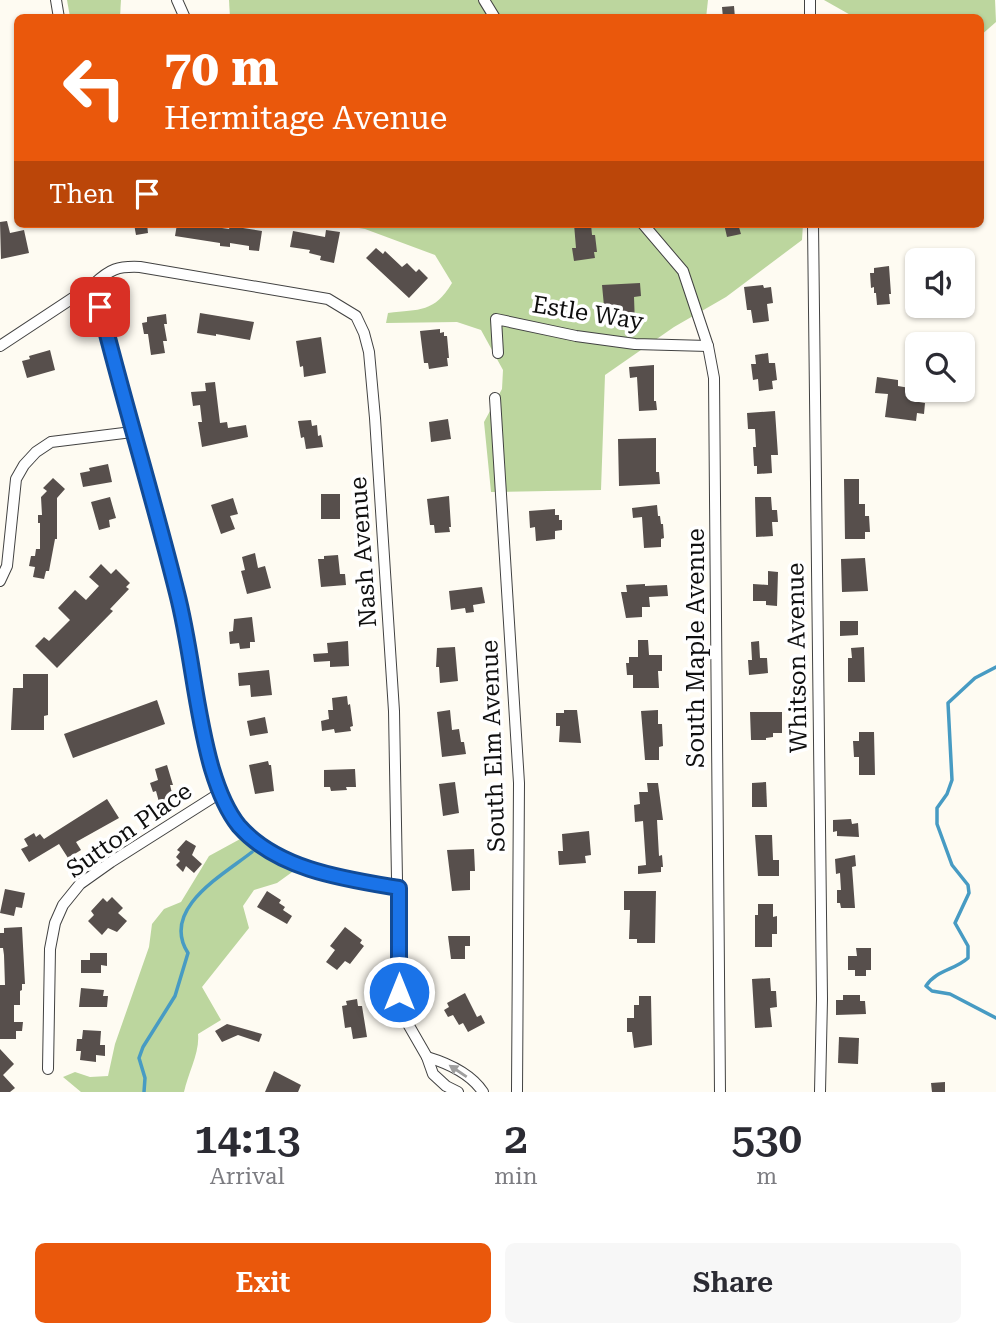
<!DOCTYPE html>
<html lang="en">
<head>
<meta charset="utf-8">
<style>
  :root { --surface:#fff; --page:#f7f7f7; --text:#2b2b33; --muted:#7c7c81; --accent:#ea580c }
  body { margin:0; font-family:"Roboto Serif",serif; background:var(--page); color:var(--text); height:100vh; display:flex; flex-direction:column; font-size:26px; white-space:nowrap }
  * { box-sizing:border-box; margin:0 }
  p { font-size:23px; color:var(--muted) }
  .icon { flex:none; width:38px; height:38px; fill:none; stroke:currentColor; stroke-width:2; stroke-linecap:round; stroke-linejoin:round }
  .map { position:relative; height:1092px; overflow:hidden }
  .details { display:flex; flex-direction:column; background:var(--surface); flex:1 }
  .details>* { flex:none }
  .banner { position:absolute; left:14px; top:14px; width:970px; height:214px; border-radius:10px; box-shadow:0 2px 5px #0004; background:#ea580c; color:#fff; overflow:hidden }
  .controls { position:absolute; left:905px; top:248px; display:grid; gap:14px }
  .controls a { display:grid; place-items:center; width:70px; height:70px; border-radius:10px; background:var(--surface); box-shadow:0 2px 5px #0004; font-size:35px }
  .pin { position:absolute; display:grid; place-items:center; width:60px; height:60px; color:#fff; margin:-30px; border-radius:14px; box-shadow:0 4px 10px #0006 }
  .me { position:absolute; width:77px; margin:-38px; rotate:0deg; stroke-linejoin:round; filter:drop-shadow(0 0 5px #0008) }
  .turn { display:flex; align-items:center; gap:24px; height:147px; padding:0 35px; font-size:32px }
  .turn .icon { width:91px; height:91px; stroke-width:2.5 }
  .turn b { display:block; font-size:49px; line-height:60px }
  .then { display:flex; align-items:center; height:66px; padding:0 35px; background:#0003; gap:14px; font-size:26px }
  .eta { display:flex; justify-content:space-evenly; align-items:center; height:119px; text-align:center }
  .eta b { font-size:42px; font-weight:600; line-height:49px }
  .button { display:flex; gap:14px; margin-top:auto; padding:14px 35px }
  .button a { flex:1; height:80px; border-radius:10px; background:var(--accent); color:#fff; font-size:28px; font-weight:600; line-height:80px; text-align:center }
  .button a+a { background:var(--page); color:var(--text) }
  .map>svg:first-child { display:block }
  .forest { fill:#bcd69e }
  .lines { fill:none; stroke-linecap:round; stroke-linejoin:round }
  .stream { stroke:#479bc3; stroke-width:3.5 }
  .building { fill:#574f4c }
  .minor-casing { stroke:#424242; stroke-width:12 }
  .minor { stroke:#fff; stroke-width:10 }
  .oneway { fill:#9f9f9f }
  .route-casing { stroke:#114b97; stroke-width:18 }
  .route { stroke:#1a73e8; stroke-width:12 }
  .labels { text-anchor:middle; stroke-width:7; stroke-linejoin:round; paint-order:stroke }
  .street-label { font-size:24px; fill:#0f0f0f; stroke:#fff }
</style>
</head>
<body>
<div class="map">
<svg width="996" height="1092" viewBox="0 0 996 1092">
  <rect width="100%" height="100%" fill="#fefbf2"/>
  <g class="forest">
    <polygon points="67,0 121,0 120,17 70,17"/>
    <polygon points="229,0 708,0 706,18 230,18"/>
    <polygon points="824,0 995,0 996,22 980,36 980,18 854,17"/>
    <path d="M 335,224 L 803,224 L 802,240 L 726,297 L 674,327 L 605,375 L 601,490 L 491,492 L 484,422 L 502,389 L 503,370 L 481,330 L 457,322 L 386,323 L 388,313 C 420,309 434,313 452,283 L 435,255 L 365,229 Z"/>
    <path d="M 242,838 L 260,852 L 295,870 L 277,883 L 254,890 L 243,906 L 249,928 L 202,987 L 221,1020 L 198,1034 C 200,1052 188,1073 184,1092 L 81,1092 L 63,1077 L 75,1072 L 90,1077 L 108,1076 L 115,1044 L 149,947 L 152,924 L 164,909 L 181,902 L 209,856 Z"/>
  </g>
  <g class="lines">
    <g class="stream">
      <path d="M 996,667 L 975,678 L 948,703 L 952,780 L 947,794 L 937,808 L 937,824 L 952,865 L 968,885 L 969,893 L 955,923 L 968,946 L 968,958 C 955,970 936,970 926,986 L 932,991 L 950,994 L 996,1018"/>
      <path d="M 144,1092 L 145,1078 L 139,1058 L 143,1047 L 175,996 L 188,953 C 160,909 223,875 252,852"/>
    </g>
  </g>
  <g class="building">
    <polygon points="734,6 735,18 723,18 722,7"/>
    <polygon points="7,221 10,233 24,230 29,253 1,259 0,222"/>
    <polygon points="134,224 147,224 148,233 136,235"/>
    <polygon points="177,224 208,224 208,226 229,229 230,226 262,231 259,251 249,250 249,246 230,243 230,247 220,246 220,243 175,236"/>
    <polygon points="574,224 591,224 592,235 595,235 597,252 594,252 595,258 574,261 572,248 576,248"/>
    <polygon points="724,224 738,224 741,234 727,237"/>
    <polygon points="326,230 340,232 334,263 320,260 321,256 309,253 310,250 290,247 293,231 325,237"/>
    <polygon points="376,248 383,254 385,251 402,267 407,263 416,272 419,269 428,278 409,298 366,258"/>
    <polygon points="889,266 891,294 889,294 890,304 877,305 876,293 874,293 874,287 871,288 870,273 874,273 874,268"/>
    <polygon points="640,283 641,296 634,297 635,325 606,327 602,285"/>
    <polygon points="763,285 764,288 771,287 773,303 767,304 769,321 753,323 751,310 747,310 744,287"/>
    <polygon points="200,313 254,322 250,340 216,334 216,336 197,333"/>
    <polygon points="166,314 167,324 164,324 167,341 163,341 165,353 151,355 148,334 144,334 142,323 147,322 147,317"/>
    <polygon points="440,329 440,333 444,332 444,336 447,336 449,358 447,358 448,366 429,369 428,363 424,363 420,331"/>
    <polygon points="321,337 326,373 304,377 303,366 300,367 296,341"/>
    <polygon points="50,350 55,370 27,378 22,361 30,359 29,356"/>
    <polygon points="768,353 769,363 775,363 777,380 772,381 773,389 759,391 758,379 753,380 751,364 756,364 755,355"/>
    <polygon points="654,365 654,401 656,401 657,410 639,411 637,377 630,378 629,367"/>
    <polygon points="877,377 898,380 898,386 921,390 919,402 925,403 924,414 917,413 916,421 885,417 888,394 875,393"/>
    <polygon points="215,382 220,423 227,422 228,428 246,425 248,437 202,447 198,422 202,422 200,405 193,406 191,392 206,391 205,383"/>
    <polygon points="775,411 778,455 771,455 772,473 757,474 757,466 754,466 753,447 756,447 755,429 748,429 747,413"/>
    <polygon points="448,419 451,439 431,442 429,422"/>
    <polygon points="311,420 312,426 317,425 318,436 321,435 323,447 306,449 304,437 301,438 298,421"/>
    <polygon points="656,438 656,472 659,472 660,484 619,486 618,439"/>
    <polygon points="108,464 112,482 83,487 80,473 90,471 89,468"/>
    <polygon points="53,478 65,489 57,498 57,539 55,539 49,571 46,571 44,579 33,577 35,567 29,566 31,556 35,556 36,549 40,549 40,523 38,523 38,515 42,515 41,497 47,491 43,488"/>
    <polygon points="844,479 859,479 859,504 865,504 865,516 869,516 870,532 865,532 865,539 845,539"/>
    <rect x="321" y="494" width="19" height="25"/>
    <polygon points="449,496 451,527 449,527 450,532 435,533 434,525 430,525 427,499"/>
    <polygon points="110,497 116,518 109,520 110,527 99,530 91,502"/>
    <polygon points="755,497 771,497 772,510 777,510 778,522 772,522 773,536 756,537"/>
    <polygon points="233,498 238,514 230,516 235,529 221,534 211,505"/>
    <polygon points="657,505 658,516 660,516 661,524 663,524 664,538 661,539 661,547 644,548 642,517 633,518 632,508"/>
    <polygon points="555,509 555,515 559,515 559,520 562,520 562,530 555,531 555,539 536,541 535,527 530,528 529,511"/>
    <polygon points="255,553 258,568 265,566 271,588 247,594 241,571 245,570 242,557"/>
    <polygon points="338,555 340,574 345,574 346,585 321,587 318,559 324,559 324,556"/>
    <polygon points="865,558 868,591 842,592 841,559"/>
    <polygon points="101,564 111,574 116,569 130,583 126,587 129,589 110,609 113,611 57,668 35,646 44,637 49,641 70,620 58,608 75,590 86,600 99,586 89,577"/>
    <polygon points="768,571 778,572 777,606 766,605 766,601 753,601 753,584 768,585"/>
    <polygon points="645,584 645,586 667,585 668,596 649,597 650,607 642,607 642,617 626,618 621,592 627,592 626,585"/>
    <polygon points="482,587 485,603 473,605 474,612 466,613 465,608 451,610 449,591"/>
    <polygon points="252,617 255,642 250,642 250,648 240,649 239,643 230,644 229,632 233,631 234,619"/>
    <polygon points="840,621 858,621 858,635 840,636"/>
    <polygon points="638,640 648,640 649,655 662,655 662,671 658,671 659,688 633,688 633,675 627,675 626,663 629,663 629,657 638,657"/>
    <polygon points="348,641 349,666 330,667 330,661 314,662 313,654 328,653 327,643"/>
    <polygon points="759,641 760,658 767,658 768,673 749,675 748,660 752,660 751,642"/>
    <polygon points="455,647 458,681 440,683 439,667 436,667 437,648"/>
    <polygon points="864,647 865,682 848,682 848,658 852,658 851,648"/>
    <polygon points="269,670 272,695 251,697 250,685 239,686 238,673"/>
    <polygon points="23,674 48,674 48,715 44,716 44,730 11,730 13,688 23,688"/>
    <polygon points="347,696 348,705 350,704 353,726 350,727 351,731 335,733 334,729 322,731 321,721 329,719 328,710 333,710 332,698"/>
    <polygon points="157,700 165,724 73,758 64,734"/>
    <polygon points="450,710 452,730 459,729 461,742 464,742 466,754 442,757 437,712"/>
    <polygon points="564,710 577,710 581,743 559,742 560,726 556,726 556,713 564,713"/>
    <polygon points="658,710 658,724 662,724 663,746 659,747 659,760 645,760 641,711"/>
    <polygon points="750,712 782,712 782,733 773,733 773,737 766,738 766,740 751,740"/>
    <polygon points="265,717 268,733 250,736 247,721"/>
    <polygon points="859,732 874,732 875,775 859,775 859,757 854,757 853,741 859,741"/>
    <polygon points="268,761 269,765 271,765 274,791 255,794 249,765"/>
    <polygon points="167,765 173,785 170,785 173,797 159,802 156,791 153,792 150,783 158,780 155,769"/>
    <polygon points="355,769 356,787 346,787 347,790 331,791 330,787 324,787 324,770"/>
    <polygon points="455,782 459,813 443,816 439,784"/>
    <polygon points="766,782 767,807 752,807 752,783"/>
    <polygon points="647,783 658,783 663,820 657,820 659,856 662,855 663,867 661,867 661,872 638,874 638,866 646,865 643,821 635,822 634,805 640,804 639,792 648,792"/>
    <polygon points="107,799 119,818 76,842 81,850 68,858 59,844 29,862 21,849 28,846 24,839 34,833 36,837 40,834 44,839"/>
    <polygon points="851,819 852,824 858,823 859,837 837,836 837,831 833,832 833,820"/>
    <polygon points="589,831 591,855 585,856 586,863 559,865 558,851 563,851 562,834"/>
    <polygon points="755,835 772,835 773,860 779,860 779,876 758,876"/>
    <polygon points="186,840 196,846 192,855 202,864 194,873 186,866 183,872 176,865 180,861 176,857 180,852 177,850"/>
    <polygon points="474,849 475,871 470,871 470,890 452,891 447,850"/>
    <polygon points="855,855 856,866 852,867 855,908 841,908 840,903 837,903 837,890 841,890 840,873 836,874 835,859"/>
    <polygon points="5,889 25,893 22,908 16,907 14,916 0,913"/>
    <polygon points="267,891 281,900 279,903 285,907 283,910 292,916 287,924 257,907"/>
    <polygon points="624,891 656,891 655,943 637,943 637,939 629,939 630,910 624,910"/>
    <polygon points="112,897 123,908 118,913 127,921 117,932 108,928 102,935 88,921 94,915 91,911 103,898 107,902"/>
    <polygon points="758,904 773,904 773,917 777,916 777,934 772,934 772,947 755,947 755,915 758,915"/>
    <polygon points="22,927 25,984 22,984 22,990 20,991 20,1005 14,1005 14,1022 23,1022 22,1031 16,1031 16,1039 0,1039 0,985 5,985 4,955 3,948 0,948 0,933 4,933 4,928"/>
    <polygon points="345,927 362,940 360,943 364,946 350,964 345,961 337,970 326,962 335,950 330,946"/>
    <polygon points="448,936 470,936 470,946 465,946 465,959 451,959"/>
    <polygon points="856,948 871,948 871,970 866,970 866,976 855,976 855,970 848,970 848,956 857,956"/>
    <polygon points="90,953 107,953 107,966 101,965 101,973 81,973 81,960 90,960"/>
    <polygon points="770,978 771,991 776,991 777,1007 770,1008 772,1027 755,1028 752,979"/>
    <polygon points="81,988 104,990 103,996 108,996 107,1007 79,1007"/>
    <polygon points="465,993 477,1017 481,1015 485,1023 468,1032 463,1023 459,1025 453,1015 448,1017 444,1010 449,1007 447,1003"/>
    <polygon points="843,995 860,995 860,1001 865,1001 866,1014 836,1015 836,1000 843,1000"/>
    <polygon points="639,996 651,996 652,1045 634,1048 632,1032 627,1032 627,1018 634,1018 634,1005 639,1005"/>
    <polygon points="357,999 358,1006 362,1006 367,1037 353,1039 351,1027 345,1028 342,1006 347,1005 346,1001"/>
    <polygon points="227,1024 262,1034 259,1042 238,1035 222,1042 215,1031"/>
    <polygon points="83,1030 101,1031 100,1045 105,1045 105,1056 96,1055 96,1062 80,1060 81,1051 76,1051 77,1039 82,1039"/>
    <polygon points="839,1037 859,1038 858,1064 838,1063"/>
    <polygon points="0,1049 14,1064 3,1075 15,1088 10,1092 0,1092"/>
    <polygon points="274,1071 301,1085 298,1092 265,1092"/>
    <polygon points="945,1082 945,1092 932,1092 931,1083"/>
  </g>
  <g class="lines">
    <g class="minor-casing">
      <g id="minor">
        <polyline points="56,0 59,18"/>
        <polyline points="177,0 185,18"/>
        <polyline points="484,0 495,18"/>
        <polyline points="810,0 810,18"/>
        <polyline points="643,224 683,271 708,346 714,378 720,1092"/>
        <polyline points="813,224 822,999 820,1092"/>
        <path d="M 94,284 C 107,335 119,387 134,438 C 149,490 167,543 178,596 C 192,662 196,774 239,825 C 276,871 345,879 399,888"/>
        <path d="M 0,346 L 94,284 C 110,269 118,266 140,267 L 328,299 L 356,316 L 364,333 L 369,352 L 375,418 L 394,711 L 399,992 L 404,1017 L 427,1057 L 433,1074 L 446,1086 L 458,1092"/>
        <polyline points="498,353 496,319 576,336 635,344 708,346"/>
        <polyline points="495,398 519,783 517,1092"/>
        <polyline points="0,581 7,566 16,479 24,465 36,452 51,442 132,432"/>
        <path d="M 427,1057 C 447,1063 471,1074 483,1092"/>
        <polyline points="48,1069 50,949 55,923 63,905 80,884 111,862 220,793"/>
      </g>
    </g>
    <use href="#minor" class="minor"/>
  </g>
  <defs><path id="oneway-solid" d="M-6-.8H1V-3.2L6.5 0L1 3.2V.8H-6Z" transform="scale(1.75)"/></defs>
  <use class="oneway" href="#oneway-solid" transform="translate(458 1071) rotate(-146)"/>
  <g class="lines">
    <g class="route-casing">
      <path id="route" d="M 100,307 C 124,403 153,497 177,593 C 192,651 195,711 212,769 C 218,789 226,810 239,826 C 278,870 345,879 399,888 L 399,992"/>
    </g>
    <use href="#route" class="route"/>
  </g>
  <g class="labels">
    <g class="street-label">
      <text transform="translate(588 313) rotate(9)" y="8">Estle Way</text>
      <text transform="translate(363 552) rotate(-94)" y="8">Nash Avenue</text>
      <text transform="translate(696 648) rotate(-90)" y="8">South Maple Avenue</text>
      <text transform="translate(797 658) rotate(-91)" y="8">Whitson Avenue</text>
      <text transform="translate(493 746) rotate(-92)" y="8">South Elm Avenue</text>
      <text transform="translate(129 830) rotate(-35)" y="8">Sutton Place</text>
    </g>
  </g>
</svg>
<div class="controls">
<a><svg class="icon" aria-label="sound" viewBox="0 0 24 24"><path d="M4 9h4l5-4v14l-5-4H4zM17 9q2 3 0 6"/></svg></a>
<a><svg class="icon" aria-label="search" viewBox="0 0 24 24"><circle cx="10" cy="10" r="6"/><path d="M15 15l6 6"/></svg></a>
</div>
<div class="pin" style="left:100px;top:307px;background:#d93025"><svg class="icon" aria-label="arrive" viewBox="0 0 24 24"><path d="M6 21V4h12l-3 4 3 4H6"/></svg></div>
<svg class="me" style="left:399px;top:992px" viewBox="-20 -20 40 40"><circle r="17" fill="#1a73e8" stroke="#fff" stroke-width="3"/><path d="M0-11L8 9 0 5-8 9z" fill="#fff"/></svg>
<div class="banner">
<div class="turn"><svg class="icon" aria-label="left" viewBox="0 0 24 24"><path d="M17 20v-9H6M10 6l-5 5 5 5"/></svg><div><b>70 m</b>Hermitage Avenue</div></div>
<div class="then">Then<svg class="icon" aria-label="arrive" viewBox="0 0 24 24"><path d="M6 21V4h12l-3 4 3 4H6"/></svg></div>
</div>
</div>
<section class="details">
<div class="eta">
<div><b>14:13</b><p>Arrival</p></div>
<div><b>2</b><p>min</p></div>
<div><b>530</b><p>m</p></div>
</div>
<div class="button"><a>Exit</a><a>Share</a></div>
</section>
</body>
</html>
